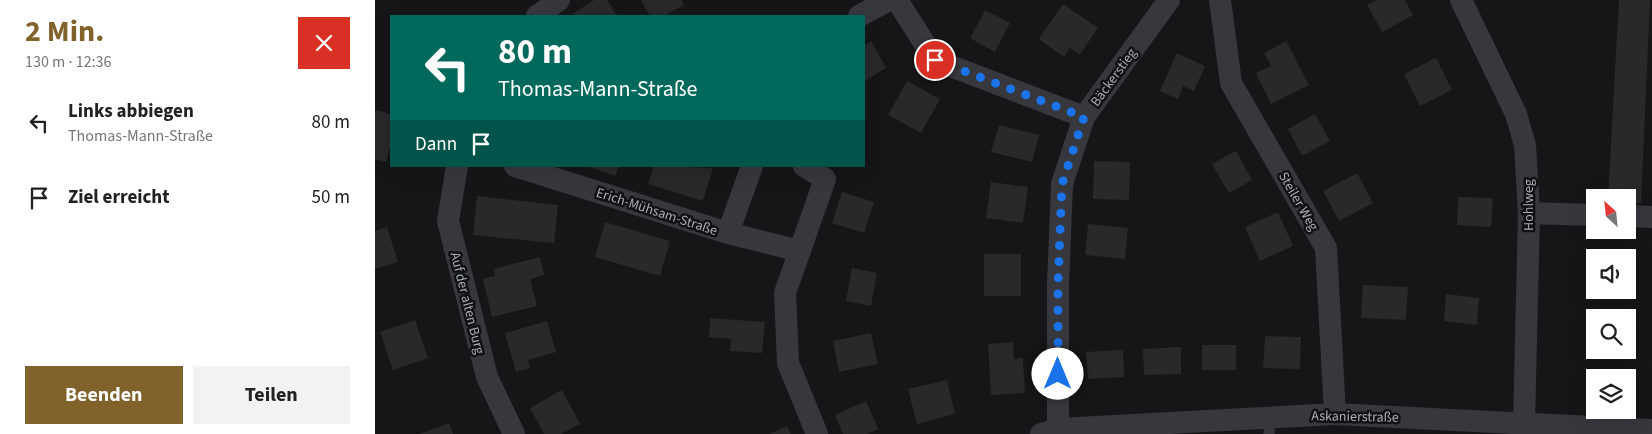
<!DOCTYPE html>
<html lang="de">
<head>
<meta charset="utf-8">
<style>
  :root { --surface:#fff; --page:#f2f2f2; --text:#222; --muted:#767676; --accent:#80622a }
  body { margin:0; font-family:"Source Sans 3",sans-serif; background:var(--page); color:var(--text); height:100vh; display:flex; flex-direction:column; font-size:19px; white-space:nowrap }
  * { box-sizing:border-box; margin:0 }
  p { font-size:16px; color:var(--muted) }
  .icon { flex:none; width:28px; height:28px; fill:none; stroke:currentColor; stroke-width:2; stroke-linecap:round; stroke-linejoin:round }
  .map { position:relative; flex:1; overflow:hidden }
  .panel { display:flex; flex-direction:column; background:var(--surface); width:375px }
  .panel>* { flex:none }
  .hud { position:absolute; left:15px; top:15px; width:475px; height:152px; border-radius:0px; box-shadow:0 5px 20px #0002; background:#00695c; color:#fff; overflow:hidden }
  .needle { width:32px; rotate:333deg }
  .tools { position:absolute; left:1211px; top:189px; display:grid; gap:10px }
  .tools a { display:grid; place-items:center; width:50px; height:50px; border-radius:0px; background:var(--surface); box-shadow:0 5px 20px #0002; font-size:25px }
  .pin { position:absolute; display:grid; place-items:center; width:42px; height:42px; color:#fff; margin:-21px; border:2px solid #fff; border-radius:50%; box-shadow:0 1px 5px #0007 }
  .me { position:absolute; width:55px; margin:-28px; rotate:0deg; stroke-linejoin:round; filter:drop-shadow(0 0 4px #0008) }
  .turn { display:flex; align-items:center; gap:18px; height:105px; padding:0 25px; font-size:22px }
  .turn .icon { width:65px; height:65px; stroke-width:2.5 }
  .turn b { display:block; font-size:35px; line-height:42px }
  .then { display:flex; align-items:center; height:48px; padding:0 25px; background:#0003; gap:10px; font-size:19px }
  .round { display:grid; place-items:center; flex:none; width:52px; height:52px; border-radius:0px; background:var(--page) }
  .headline { display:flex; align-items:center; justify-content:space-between; height:85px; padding:0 25px }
  h1 { font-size:30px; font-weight:700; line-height:38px; color:var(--accent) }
  .button { display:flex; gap:10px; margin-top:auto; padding:10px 25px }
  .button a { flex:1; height:58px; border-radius:0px; background:var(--accent); color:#fff; font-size:20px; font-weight:700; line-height:58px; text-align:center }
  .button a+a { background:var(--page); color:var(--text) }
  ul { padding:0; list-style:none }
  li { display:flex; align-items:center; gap:15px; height:75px; padding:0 25px }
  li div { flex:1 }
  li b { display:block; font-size:19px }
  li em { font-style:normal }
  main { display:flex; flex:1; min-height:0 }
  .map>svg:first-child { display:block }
  .building { fill:#29292c }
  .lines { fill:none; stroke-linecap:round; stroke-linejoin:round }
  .lane { stroke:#37383d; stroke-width:11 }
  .street { stroke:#37383d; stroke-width:22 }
  .route { stroke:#1a73e8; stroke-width:9; stroke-dasharray:0 16.2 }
  .labels { text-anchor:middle; stroke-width:5; stroke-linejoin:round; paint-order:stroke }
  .street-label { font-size:14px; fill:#a8adb8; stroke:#111113 }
</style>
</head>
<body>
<main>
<section class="panel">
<div class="headline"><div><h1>2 Min.</h1><p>130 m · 12:36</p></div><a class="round" style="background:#d93025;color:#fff"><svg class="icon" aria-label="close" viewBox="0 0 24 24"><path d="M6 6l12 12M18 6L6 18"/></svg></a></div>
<ul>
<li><svg class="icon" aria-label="left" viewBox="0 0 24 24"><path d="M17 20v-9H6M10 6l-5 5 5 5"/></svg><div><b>Links abbiegen</b><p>Thomas-Mann-Straße</p></div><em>80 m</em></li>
<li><svg class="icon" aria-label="arrive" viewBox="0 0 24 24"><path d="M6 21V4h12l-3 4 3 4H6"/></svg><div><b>Ziel erreicht</b></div><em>50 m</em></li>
</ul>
<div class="button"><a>Beenden</a><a>Teilen</a></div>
</section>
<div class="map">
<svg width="1277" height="434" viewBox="0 0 1277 434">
  <rect width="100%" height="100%" fill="#161618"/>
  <g class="building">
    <polygon points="219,0 232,0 242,16 202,16 199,13"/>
    <polygon points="266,0 306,0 309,5 289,16 275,16"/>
    <polygon points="1002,0 1030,0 1038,15 1007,32 992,5"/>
    <polygon points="1244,0 1275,0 1266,203 1252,202 1252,198 1233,198"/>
    <polygon points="688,4 723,28 705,54 695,48 689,57 664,39"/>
    <polygon points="610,10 635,23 620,52 595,38"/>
    <polygon points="496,41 511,68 489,81 489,46"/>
    <polygon points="911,41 934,85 896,104 881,73 896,66 889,53"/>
    <polygon points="802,53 830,66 819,91 808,86 803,99 785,91"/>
    <polygon points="1061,58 1077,90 1045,106 1029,74"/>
    <polygon points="532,81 565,99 546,133 513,115"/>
    <polygon points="0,110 16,114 16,142 11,162 0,159"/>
    <polygon points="940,114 955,141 927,156 913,129"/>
    <polygon points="624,125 664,135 657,162 616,152"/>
    <polygon points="861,151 877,180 854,193 837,164"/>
    <polygon points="719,161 755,162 754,200 718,199"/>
    <polygon points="211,166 244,166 240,176"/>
    <polygon points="279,166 338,168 328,201 273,184"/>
    <polygon points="982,173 998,203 964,221 948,191"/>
    <polygon points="616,182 653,187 648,223 611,218"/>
    <polygon points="467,192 499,202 489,233 457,223"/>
    <polygon points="102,196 183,205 179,243 98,235"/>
    <polygon points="1083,197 1118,198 1116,227 1082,225"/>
    <polygon points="903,212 918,246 885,261 870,227"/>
    <polygon points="230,222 295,241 285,276 220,257"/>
    <polygon points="713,224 753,228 750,259 710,255"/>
    <polygon points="12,227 23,262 0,269 0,231"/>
    <rect x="609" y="254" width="37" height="42"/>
    <polygon points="165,257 169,275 155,279 162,306 117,317 108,279 120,276 119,269"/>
    <polygon points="477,268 502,273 496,306 471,301"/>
    <polygon points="988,285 1033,287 1031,320 986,318"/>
    <polygon points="1071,294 1104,298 1102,325 1069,321"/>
    <polygon points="335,318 390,322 387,353 355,351 356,339 334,337"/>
    <polygon points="40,320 53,358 18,370 5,332"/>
    <polygon points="172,321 181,352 153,360 155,368 141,372 130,333"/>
    <polygon points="496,333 503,364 464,372 458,341"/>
    <polygon points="890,336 926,337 925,369 888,368"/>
    <polygon points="638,342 639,359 648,358 650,393 616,395 613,344"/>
    <rect x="827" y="345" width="34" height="25"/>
    <polygon points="806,347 806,374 769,375 768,349"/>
    <polygon points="748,350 749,377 713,379 711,352"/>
    <polygon points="572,380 580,414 542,424 533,389"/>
    <polygon points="187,390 205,424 186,434 169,434 155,408"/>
    <polygon points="491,401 503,429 492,434 468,434 460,415"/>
    <polygon points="74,423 78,434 44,434"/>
    <polygon points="412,426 416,434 394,434"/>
  </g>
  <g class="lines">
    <polyline class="lane" points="894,434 895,417"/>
    <g class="street">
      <polyline points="522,0 560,60 709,117"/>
      <polyline points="845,0 856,83 951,248 960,414"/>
      <polyline points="1086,0 1141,114 1150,145 1154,213 1149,424"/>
      <polyline points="162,16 184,0"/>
      <polyline points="484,16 514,0"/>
      <polyline points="82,166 73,221 112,377 139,434"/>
      <polyline points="140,166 353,233 425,251"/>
      <polyline points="429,166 450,179 410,293 413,363 442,434"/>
      <polyline points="1154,213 1220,215"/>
      <polyline points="1252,216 1277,217"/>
      <polyline points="353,233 377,166"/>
      <polyline points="666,434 683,429 683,284 687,184 709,117 794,0"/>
      <polyline points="683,434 683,429 960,414 1277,430"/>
    </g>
  </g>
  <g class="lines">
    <polyline class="route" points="560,60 709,117 687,184 683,284 683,374"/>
  </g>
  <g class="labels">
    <g class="street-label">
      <text transform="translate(738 77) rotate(-54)" y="5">Bäckerstieg</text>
      <text transform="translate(924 201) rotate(60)" y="5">Steiler Weg</text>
      <text transform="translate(1153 205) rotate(-90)" y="5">Hohlweg</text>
      <text transform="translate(282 211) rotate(18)" y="5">Erich-Mühsam-Straße</text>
      <text transform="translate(93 303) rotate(76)" y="5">Auf der alten Burg</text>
      <text transform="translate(980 416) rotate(1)" y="5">Askanierstraße</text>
    </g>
  </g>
</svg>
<div class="tools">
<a><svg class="needle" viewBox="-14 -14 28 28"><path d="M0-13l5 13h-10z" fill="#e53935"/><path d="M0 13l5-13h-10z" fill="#767676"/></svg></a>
<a><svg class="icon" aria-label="sound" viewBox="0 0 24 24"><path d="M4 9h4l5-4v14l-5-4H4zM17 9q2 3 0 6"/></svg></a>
<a><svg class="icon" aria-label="search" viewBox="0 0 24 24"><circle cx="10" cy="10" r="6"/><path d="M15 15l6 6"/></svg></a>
<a><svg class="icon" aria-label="layers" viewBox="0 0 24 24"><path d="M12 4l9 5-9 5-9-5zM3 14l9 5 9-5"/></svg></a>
</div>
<div class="pin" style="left:560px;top:60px;background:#d93025"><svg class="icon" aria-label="arrive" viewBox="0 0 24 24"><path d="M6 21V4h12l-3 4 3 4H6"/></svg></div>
<svg class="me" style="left:683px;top:374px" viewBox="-20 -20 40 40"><circle r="19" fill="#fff"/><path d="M0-13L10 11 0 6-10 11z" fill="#1a73e8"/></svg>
<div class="hud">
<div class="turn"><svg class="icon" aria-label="left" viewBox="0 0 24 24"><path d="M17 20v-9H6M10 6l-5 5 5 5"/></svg><div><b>80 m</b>Thomas-Mann-Straße</div></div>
<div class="then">Dann<svg class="icon" aria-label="arrive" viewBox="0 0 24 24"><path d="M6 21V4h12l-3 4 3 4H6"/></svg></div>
</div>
</div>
</main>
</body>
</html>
